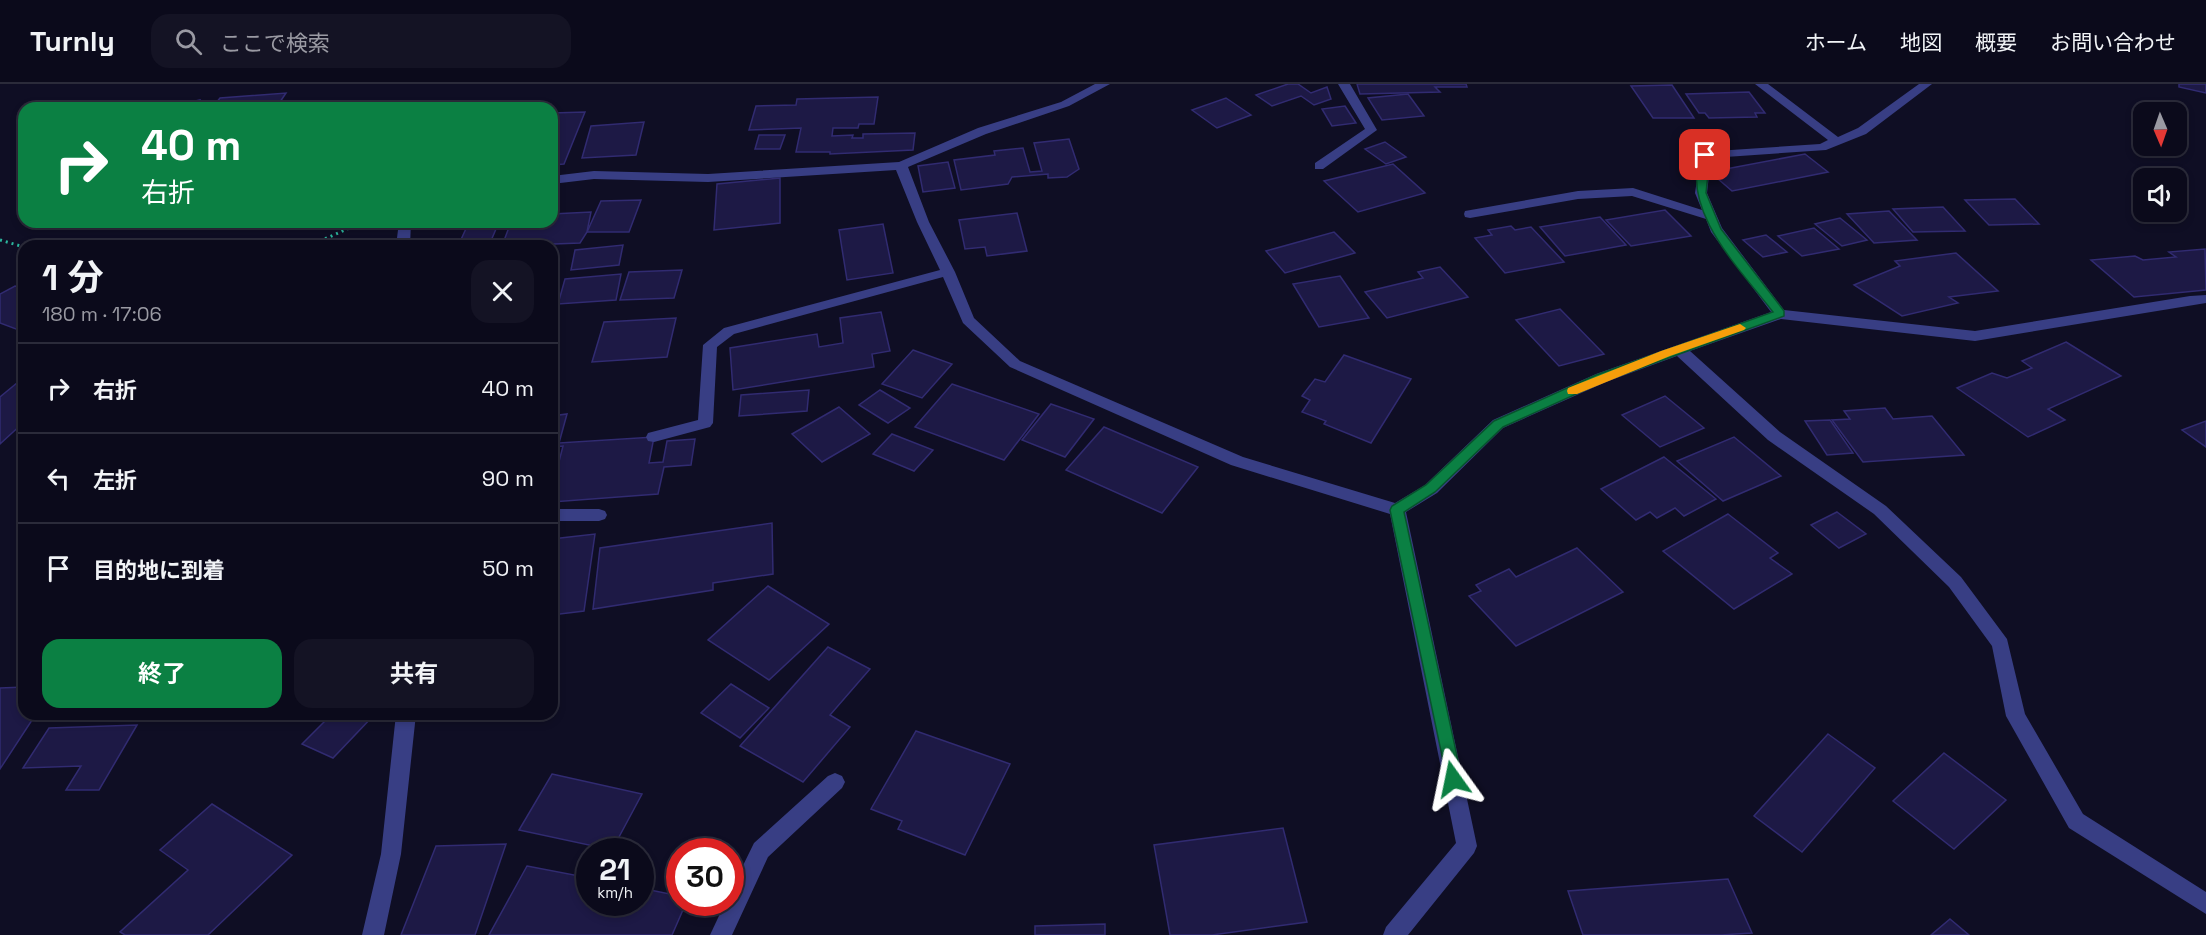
<!DOCTYPE html>
<html lang="ja">
<head>
<meta charset="utf-8">
<style>
  :root { --surface:#0b0a1b; --page:#141324; --text:#f1f3f6; --muted:#9a9aa3; --line:#2b2b3a; --accent:#0b8043 }
  body { margin:0; font-family:"Space Grotesk","Noto Sans JP",sans-serif; background:var(--page); color:var(--text); height:100vh; display:flex; flex-direction:column; font-size:22px; white-space:nowrap }
  * { box-sizing:border-box; margin:0 }
  p { font-size:20px; color:var(--muted) }
  .icon { flex:none; width:33px; height:33px; fill:none; stroke:currentColor; stroke-width:2; stroke-linecap:round; stroke-linejoin:round }
  .map { position:relative; flex:1; overflow:hidden }
  .drawer { position:absolute; left:18px; top:156px; width:540px; height:480px; display:flex; flex-direction:column; background:var(--surface); border-radius:18px; box-shadow:0 3px 9px #0003,0 0 0 2px var(--line) }
  .drawer>* { flex:none }
  .guide { position:absolute; left:18px; top:18px; width:540px; height:126px; border-radius:18px; box-shadow:0 3px 9px #0003,0 0 0 2px var(--line); background:#0b8043; color:#fff; overflow:hidden }
  .needle { width:39px; rotate:178deg }
  .buttons { position:absolute; left:2133px; top:18px; display:grid; gap:12px }
  .buttons a { display:grid; place-items:center; width:54px; height:54px; border-radius:12px; background:var(--surface); box-shadow:0 3px 9px #0003,0 0 0 2px var(--line); font-size:30px }
  .speed { position:absolute; left:576px; top:754px; display:flex; gap:12px; font-size:30px; font-weight:700; text-align:center }
  .speed>* { display:grid; place-content:center; width:78px; height:78px; border-radius:50%; background:var(--surface); box-shadow:0 3px 9px #0003,0 0 0 2px var(--line); line-height:1 }
  .speed small { font-size:15px; font-weight:400 }
  .speed .limit { border:9px solid #d22; background:#fff; color:#111 }
  .pin { position:absolute; display:grid; place-items:center; width:51px; height:51px; color:#fff; margin:-26px; border-radius:12px; box-shadow:0 3px 9px #0006 }
  .me { position:absolute; width:66px; margin:-33px; rotate:348deg; stroke-linejoin:round; filter:drop-shadow(0 0 4px #0008) }
  .turn { display:flex; align-items:center; gap:21px; height:126px; padding:0 24px; font-size:27px }
  .turn .icon { width:78px; height:78px; stroke-width:2.5 }
  .turn b { display:block; font-size:42px; line-height:51px }
  .round { display:grid; place-items:center; flex:none; width:63px; height:63px; border-radius:18px; background:var(--page) }
  .overview { display:flex; align-items:center; justify-content:space-between; height:102px; padding:0 24px }
  h1 { font-size:36px; font-weight:700; line-height:45px }
  .cta { display:flex; gap:12px; margin-top:auto; padding:12px 24px }
  .cta a { flex:1; height:69px; border-radius:18px; background:var(--accent); color:#fff; font-size:24px; font-weight:700; line-height:69px; text-align:center }
  .cta a+a { background:var(--page); color:var(--text) }
  ul { padding:0; list-style:none }
  li { display:flex; align-items:center; gap:18px; height:90px; padding:0 24px; border-top:2px solid var(--line) }
  li div { flex:1 }
  li b { display:block; font-size:22px }
  li em { font-style:normal }
  header { display:flex; align-items:center; gap:36px; box-sizing:border-box; height:84px; padding:0 30px; background:var(--surface); border-bottom:2px solid var(--line) }
  header strong { font-size:28px }
  nav { display:flex; gap:33px; margin-inline-start:auto; font-size:21px }
  .search { width:420px; height:54px; background:var(--page); display:flex; align-items:center; gap:15px; box-sizing:border-box; padding:0 21px; border-radius:18px; color:var(--muted); font-size:22px }
  .map>svg:first-child { display:block }
  .building { fill:#1d1945; stroke:#312b71; stroke-width:1.5 }
  .lines { fill:none; stroke-linecap:round; stroke-linejoin:round }
  .path { stroke:#2cb79e; stroke-width:3; stroke-dasharray:2 4; stroke-linecap:butt }
  .minor { fill:#383e84; fill-rule:evenodd }
  .route { fill:#0b8043; stroke:#07532c; stroke-width:1.5 }
  .slow { fill:#f59e0b }
</style>
</head>
<body>
<header>
<strong>Turnly</strong>
<div class="search"><svg class="icon" aria-label="search" viewBox="0 0 24 24"><circle cx="10" cy="10" r="6"/><path d="M15 15l6 6"/></svg>ここで検索</div>
<nav><a>ホーム</a><a>地図</a><a>概要</a><a>お問い合わせ</a></nav>
</header>
<div class="map">
<svg width="2206" height="851" viewBox="0 0 2206 851">
  <rect width="100%" height="100%" fill="#0f0e24"/>
  <g class="building">
    <polygon points="1288,0 1298,0 1311,9 1327,3 1331,15 1314,21 1301,12 1272,22 1256,11"/>
    <polygon points="1357,0 1466,0 1467,3 1435,3 1440,8 1360,10"/>
    <polygon points="2179,0 2206,0 2206,9 2179,3"/>
    <polygon points="1672,1 1694,34 1653,34 1631,2"/>
    <polygon points="1749,8 1765,29 1755,29 1757,33 1709,34 1705,29 1699,29 1686,10"/>
    <polygon points="286,9 276,24 212,24 220,14"/>
    <polygon points="1408,10 1424,32 1382,36 1368,14"/>
    <polygon points="878,13 874,40 859,40 858,44 833,44 832,52 853,51 852,54 863,54 863,50 915,49 913,66 830,70 830,68 796,68 801,44 749,46 756,22 796,21 797,15"/>
    <polygon points="1226,14 1251,31 1217,44 1192,26"/>
    <polygon points="200,16 199,24 166,24 166,23"/>
    <polygon points="1345,22 1356,39 1332,42 1322,25"/>
    <polygon points="585,28 564,80 552,81 552,29"/>
    <polygon points="644,38 636,71 582,74 591,42"/>
    <polygon points="759,51 785,51 780,65 755,65"/>
    <polygon points="1069,55 1079,85 1067,93 1048,94 1048,90 1012,93 1008,100 961,106 954,76 995,71 994,67 1023,64 1030,88 1042,87 1034,59"/>
    <polygon points="1385,58 1406,73 1386,80 1365,65"/>
    <polygon points="1805,70 1828,88 1732,107 1710,88"/>
    <polygon points="948,78 955,104 923,108 918,82"/>
    <polygon points="1393,80 1425,109 1358,128 1324,97"/>
    <polygon points="780,94 780,139 714,146 717,100"/>
    <polygon points="2015,115 2039,140 1989,141 1965,116"/>
    <polygon points="641,116 629,148 587,148 601,117"/>
    <polygon points="1943,123 1965,147 1913,148 1893,125"/>
    <polygon points="1665,126 1691,152 1631,162 1606,136"/>
    <polygon points="1889,127 1917,156 1874,159 1847,130"/>
    <polygon points="591,128 587,148 580,159 502,162 511,138 552,138 552,130"/>
    <polygon points="1017,129 1027,167 987,172 985,163 965,165 959,136"/>
    <polygon points="1600,133 1626,161 1565,172 1540,143"/>
    <polygon points="1840,134 1867,156 1842,162 1815,140"/>
    <polygon points="469,138 499,138 490,159 459,160"/>
    <polygon points="883,140 893,189 847,196 839,146"/>
    <polygon points="1511,142 1515,146 1531,143 1564,178 1505,189 1475,154 1492,151 1488,146"/>
    <polygon points="1814,144 1839,165 1802,172 1778,152"/>
    <polygon points="1334,148 1355,169 1285,189 1266,167"/>
    <polygon points="1766,151 1787,168 1763,173 1743,156"/>
    <polygon points="623,161 619,181 571,186 575,166"/>
    <polygon points="2205,165 2206,206 2134,213 2091,176 2135,172 2143,176 2176,173 2169,168"/>
    <polygon points="1956,169 1998,207 1949,213 1958,219 1902,232 1854,201 1900,182 1895,177"/>
    <polygon points="1440,183 1468,213 1387,234 1365,208 1423,194 1418,188"/>
    <polygon points="682,186 674,214 620,216 629,188"/>
    <polygon points="621,190 616,216 558,220 565,195"/>
    <polygon points="1340,192 1369,234 1319,243 1293,200"/>
    <polygon points="15,202 24,205 24,248 0,239 0,210"/>
    <polygon points="1560,225 1604,270 1559,282 1516,236"/>
    <polygon points="881,228 890,267 872,270 874,283 733,306 730,264 817,250 819,263 843,259 840,234"/>
    <polygon points="676,234 667,273 592,278 604,238"/>
    <polygon points="2066,258 2121,292 2048,325 2065,336 2028,353 1957,304 1992,289 2007,294 2032,284 2022,277"/>
    <polygon points="913,266 952,280 922,314 882,300"/>
    <polygon points="1344,271 1411,295 1371,359 1324,340 1326,337 1302,328 1310,316 1302,312 1315,295 1325,298"/>
    <polygon points="23,294 24,338 0,360 0,313"/>
    <polygon points="952,300 1039,330 1004,376 915,343"/>
    <polygon points="809,306 807,327 739,332 741,311"/>
    <polygon points="880,306 910,324 888,339 859,321"/>
    <polygon points="1665,312 1704,344 1660,363 1622,331"/>
    <polygon points="1051,320 1094,335 1065,373 1022,356"/>
    <polygon points="839,323 870,350 822,378 792,350"/>
    <polygon points="1885,324 1893,335 1932,332 1964,371 1863,378 1832,336 1850,335 1844,327"/>
    <polygon points="567,330 559,359 654,353 649,379 663,378 667,357 695,355 691,381 664,383 658,410 552,418 552,405 563,362 552,363 552,332"/>
    <polygon points="1830,336 1853,369 1827,371 1805,337"/>
    <polygon points="2206,337 2206,363 2182,346"/>
    <polygon points="1104,343 1198,383 1162,429 1066,386"/>
    <polygon points="892,350 933,366 914,387 873,370"/>
    <polygon points="1734,353 1781,392 1723,417 1677,377"/>
    <polygon points="1664,373 1716,415 1684,432 1675,424 1657,434 1650,428 1636,436 1601,405"/>
    <polygon points="1837,428 1866,450 1839,464 1811,441"/>
    <polygon points="1728,430 1778,469 1770,474 1792,490 1734,525 1663,467"/>
    <polygon points="772,439 773,490 713,499 713,506 593,525 600,464"/>
    <polygon points="595,450 584,527 552,531 552,455"/>
    <polygon points="1577,464 1623,508 1516,562 1469,512 1481,507 1476,501 1509,485 1516,493"/>
    <polygon points="768,502 829,540 769,596 708,556"/>
    <polygon points="828,563 870,585 830,631 850,643 803,698 740,662"/>
    <polygon points="731,600 769,624 740,654 701,629"/>
    <polygon points="24,603 24,630 36,630 0,685 0,604"/>
    <polygon points="332,630 375,630 333,674 302,660"/>
    <polygon points="137,641 99,706 66,706 81,682 23,684 49,644"/>
    <polygon points="916,647 1010,680 965,771 898,745 902,737 871,725"/>
    <polygon points="1828,650 1875,684 1802,768 1754,732"/>
    <polygon points="1944,669 2006,716 1954,765 1893,717"/>
    <polygon points="552,690 642,710 612,766 519,746"/>
    <polygon points="212,720 292,771 208,851 125,851 120,848 188,786 160,766"/>
    <polygon points="1283,744 1307,838 1212,851 1170,851 1154,761"/>
    <polygon points="506,760 475,851 401,851 436,762"/>
    <polygon points="527,782 590,794 590,819 640,819 640,804 680,812 680,819 686,819 672,851 489,851"/>
    <polygon points="1728,795 1752,849 1721,851 1583,851 1568,807"/>
    <polygon points="1950,835 1969,851 1931,851"/>
    <polygon points="1105,840 1105,851 1035,851 1035,842"/>
  </g>
  <g class="lines">
    <g class="path">
      <polyline points="0,156 24,163"/>
      <polyline points="316,162 320,157 363,138"/>
    </g>
    <g class="minor">
      <polygon points="1095,0 1110,0 1069,22 986,50 908,83 929,138 955,188 974,234 1020,277 1243,373 1395,419 1425,401 1493,336 1596,290 1771,228 1711,148 1706,135 1632,112 1578,115 1470,134 1465,133 1464,130 1465,127 1578,107 1633,104 1702,126 1695,109 1701,68 1820,60 1828,56 1755,0 1768,0 1838,53 1858,44 1919,0 1932,0 1866,50 1826,66 1711,74 1707,109 1722,144 1784,226 1975,247 2190,212 2206,211 2206,219 1975,257 1781,235 1690,267 1780,348 1886,422 1961,493 2007,555 2025,630 2083,730 2206,808 2206,830 2069,744 2006,632 1992,562 1949,503 1874,430 1768,356 1677,272 1606,298 1503,344 1437,409 1406,428 1477,762 1474,769 1408,851 1383,851 1386,843 1456,759 1390,430 1231,381 1010,283 963,239 943,193 734,250 717,263 713,339 710,343 654,358 648,357 646,353 648,349 698,336 703,261 724,244 940,186 917,138 896,86 708,98 594,95 552,100 552,92 594,87 708,90 899,78 978,44 1061,18"/>
      <polygon points="1338,0 1350,0 1377,46 1323,85 1315,85 1315,79 1365,45"/>
      <polygon points="399,138 411,138 410,162 396,162"/>
      <polygon points="552,425 599,425 605,427 607,431 605,435 599,437 552,437"/>
      <polygon points="396,630 416,630 401,770 384,851 362,851 381,770"/>
      <polygon points="835,689 842,692 845,698 842,704 768,773 732,851 710,851 725,819 730,819 730,808 754,759 828,692"/>
    </g>
  </g>
  <path class="route" d="M 1701,69 L 1710,71 L 1706,109 L 1721,145 L 1784,227 L 1784,232 L 1605,297 L 1503,343 L 1435,408 L 1404,428 L 1462,695 L 1459,700 L 1453,702 L 1448,700 L 1390,426 L 1392,422 L 1426,401 L 1494,337 L 1596,291 L 1773,228 C 1741,186 1679,126 1701,69 Z"/>
  <polygon class="slow" points="1740,240 1746,244 1744,246 1670,272 1577,310 1568,310 1567,307 1568,304 1661,267"/>
</svg>
<div class="buttons">
<a><svg class="needle" viewBox="-14 -14 28 28"><path d="M0-13l5 13h-10z" fill="#e53935"/><path d="M0 13l5-13h-10z" fill="#9a9aa3"/></svg></a>
<a><svg class="icon" aria-label="sound" viewBox="0 0 24 24"><path d="M4 9h4l5-4v14l-5-4H4zM17 9q2 3 0 6"/></svg></a>
</div>
<div class="speed"><div>21<small>km/h</small></div><div class="limit">30</div></div>
<div class="pin" style="left:1705px;top:71px;background:#d93025"><svg class="icon" aria-label="arrive" viewBox="0 0 24 24"><path d="M6 21V4h12l-3 4 3 4H6"/></svg></div>
<svg class="me" style="left:1453px;top:695px" viewBox="-20 -20 40 40"><path d="M0-17L14 15 0 8-14 15z" fill="#0b8043" stroke="#fff" stroke-width="4"/></svg>
<div class="guide">
<div class="turn"><svg class="icon" aria-label="right" viewBox="0 0 24 24"><path d="M7 20v-9h11M14 6l5 5-5 5"/></svg><div><b>40 m</b>右折</div></div>
</div>
<section class="drawer">
<div class="overview"><div><h1>1 分</h1><p>180 m · 17:06</p></div><a class="round"><svg class="icon" aria-label="close" viewBox="0 0 24 24"><path d="M6 6l12 12M18 6L6 18"/></svg></a></div>
<ul>
<li><svg class="icon" aria-label="right" viewBox="0 0 24 24"><path d="M7 20v-9h11M14 6l5 5-5 5"/></svg><div><b>右折</b></div><em>40 m</em></li>
<li><svg class="icon" aria-label="left" viewBox="0 0 24 24"><path d="M17 20v-9H6M10 6l-5 5 5 5"/></svg><div><b>左折</b></div><em>90 m</em></li>
<li><svg class="icon" aria-label="arrive" viewBox="0 0 24 24"><path d="M6 21V4h12l-3 4 3 4H6"/></svg><div><b>目的地に到着</b></div><em>50 m</em></li>
</ul>
<div class="cta"><a>終了</a><a>共有</a></div>
</section>
</div>
</body>
</html>
